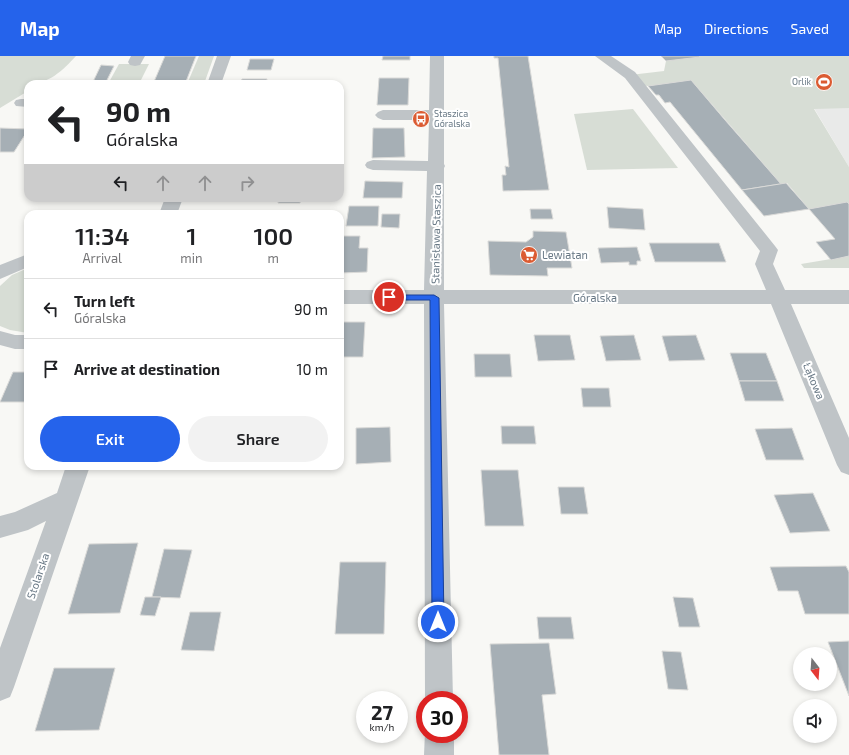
<!DOCTYPE html>
<html lang="en">
<head>
<meta charset="utf-8">
<style>
  :root { --surface:#fff; --page:#f2f2f2; --text:#202124; --muted:#757577; --line:#e0e0e0; --accent:#2563eb }
  body { margin:0; font-family:"Exo 2",sans-serif; background:var(--page); color:var(--text); height:100vh; display:flex; flex-direction:column; font-size:15px; white-space:nowrap }
  * { box-sizing:border-box; margin:0 }
  p { font-size:13px; color:var(--muted) }
  .icon { flex:none; width:22px; height:22px; fill:none; stroke:currentColor; stroke-width:2; stroke-linecap:round; stroke-linejoin:round }
  .map { position:relative; flex:1; overflow:hidden }
  .sheet { position:absolute; left:24px; top:154px; width:320px; height:260px; display:flex; flex-direction:column; background:var(--surface); border-radius:12px; box-shadow:0 2px 6px #0003 }
  .sheet>* { flex:none }
  .top-card { position:absolute; left:24px; top:24px; width:320px; height:122px; border-radius:12px; box-shadow:0 2px 6px #0003; background:#fff; color:var(--text); overflow:hidden }
  .needle { width:26px; rotate:163deg }
  .tools { position:absolute; left:793px; top:591px; display:grid; gap:8px }
  .tools a { display:grid; place-items:center; width:44px; height:44px; border-radius:50%; background:var(--surface); box-shadow:0 2px 6px #0003; font-size:20px }
  .speed { position:absolute; left:356px; top:635px; display:flex; gap:8px; font-size:20px; font-weight:700; text-align:center }
  .speed>* { display:grid; place-content:center; width:52px; height:52px; border-radius:50%; background:var(--surface); box-shadow:0 2px 6px #0003; line-height:1 }
  .speed small { font-size:10px; font-weight:400 }
  .speed .limit { border:6px solid #d22; background:#fff; color:#111 }
  .pin { position:absolute; display:grid; place-items:center; width:34px; height:34px; color:#fff; margin:-17px; border:2px solid #fff; border-radius:50%; box-shadow:0 1px 4px #0007 }
  .me { position:absolute; width:44px; margin:-22px; rotate:0deg; stroke-linejoin:round; filter:drop-shadow(0 0 3px #0008) }
  .turn { display:flex; align-items:center; gap:14px; height:84px; padding:0 16px; font-size:18px }
  .turn .icon { width:52px; height:52px; stroke-width:2.5 }
  .turn b { display:block; font-size:28px; line-height:34px }
  .lanes { display:flex; align-items:center; height:38px; padding:0 16px; background:#0003; justify-content:center; gap:20px; direction:ltr }
  .lanes .off { opacity:.35 }
  .eta { display:flex; justify-content:space-evenly; align-items:center; height:68px; text-align:center }
  .eta b { font-size:24px; font-weight:600; line-height:28px }
  .cta { display:flex; gap:8px; margin-top:auto; padding:8px 16px }
  .cta a { flex:1; height:46px; border-radius:24px; background:var(--accent); color:#fff; font-size:16px; font-weight:600; line-height:46px; text-align:center }
  .cta a+a { background:var(--page); color:var(--text) }
  ul { padding:0; list-style:none }
  li { display:flex; align-items:center; gap:12px; height:60px; padding:0 16px; border-top:1px solid var(--line) }
  li div { flex:1 }
  li b { display:block; font-size:15px }
  li em { font-style:normal }
  header { display:flex; align-items:center; gap:24px; box-sizing:border-box; height:56px; padding:0 20px; background:var(--accent); color:#fff }
  header strong { font-size:19px }
  nav { display:flex; gap:22px; margin-inline-start:auto; font-size:14px }
  .map>svg:first-child { display:block }
  .built { fill:#e9eae9 }
  .green { fill:#d7ddd5 }
  .building { fill:#a6afb5; stroke:#dadad8 }
  .lines { fill:none; stroke-linecap:round; stroke-linejoin:round }
  .minor { fill:#bfc4c7; fill-rule:evenodd }
  .route { fill:#2563eb; stroke:#184099 }
  .labels { text-anchor:middle; stroke-width:4; stroke-linejoin:round; paint-order:stroke }
  .far-poi-label { font-size:9px; fill:#687885; stroke:#fff; text-anchor:end }
  .street-label { font-size:11px; fill:#687885; stroke:#fff }
  .poi-label { font-size:11px; fill:#687885; stroke:#fff; text-anchor:start }
</style>
</head>
<body>
<header>
<strong>Map</strong>
<nav><a>Map</a><a>Directions</a><a>Saved</a></nav>
</header>
<div class="map">
<svg width="849" height="699" viewBox="0 0 849 699">
  <rect width="100%" height="100%" fill="#f8f8f5"/>
  <polygon class="built" points="849,0 849,111 814,52"/>
  <g class="green">
    <path d="M 0,0 L 76,0 C 62,15 49,28 28,28 L 28,35 L 0,52 Z"/>
    <polygon points="199,0 214,0 204,28 187,28"/>
    <polygon points="699,0 849,0 849,52 814,53 849,111 849,148 847,146 809,153 787,127 781,128 691,24 648,30 638,29 630,19 664,15 666,5"/>
    <polygon points="119,8 149,8 139,28 108,28"/>
    <polygon points="633,53 678,112 587,114 574,58"/>
    <polygon points="849,200 849,212 804,212 801,208"/>
    <polygon points="28,212 28,277 10,274 0,270 0,230 12,219"/>
  </g>
  <g class="building">
    <polygon points="165,0 196,0 185,28 153,28"/>
    <polygon points="383,0 410,0 410,4 382,4"/>
    <polygon points="494,0 528,0 549,134 503,135 502,119 506,119 505,110 509,111 498,2 494,2"/>
    <polygon points="661,0 699,0 700,1 666,5"/>
    <polygon points="250,3 274,3 271,14 247,14"/>
    <polygon points="101,9 114,10 105,28 92,28"/>
    <polygon points="379,22 409,22 408,49 377,49"/>
    <polygon points="242,23 267,23 266,28 240,28"/>
    <polygon points="691,24 725,64 781,128 742,134 670,46 665,47 659,39 656,39 648,30"/>
    <polygon points="0,72 28,73 28,74 14,96 0,96"/>
    <polygon points="373,72 404,72 405,101 372,102"/>
    <polygon points="365,125 403,126 402,142 363,142"/>
    <polygon points="786,127 809,153 764,160 742,134"/>
    <polygon points="279,142 301,142 300,147 278,147"/>
    <polygon points="847,146 849,148 849,200 831,204 816,186 835,183 809,153"/>
    <polygon points="349,150 379,150 378,170 346,170"/>
    <polygon points="607,151 643,153 645,174 609,172"/>
    <polygon points="530,153 551,153 553,163 531,163"/>
    <polygon points="133,155 132,158 109,158 110,156"/>
    <polygon points="59,156 83,156 81,158 58,158"/>
    <polygon points="83,156 110,156 109,158 81,158"/>
    <polygon points="205,157 254,157 253,158"/>
    <polygon points="382,158 400,158 399,172 381,171"/>
    <polygon points="533,175 566,176 572,212 547,212 548,220 490,219 488,185 526,186 533,181"/>
    <polygon points="341,180 360,180 359,192 368,192 367,216 340,217"/>
    <polygon points="649,187 719,187 726,206 655,206"/>
    <polygon points="637,191 641,205 637,205 637,209 629,209 629,206 601,207 598,192"/>
    <polygon points="340,266 365,266 363,301 342,301 343,290 340,290"/>
    <polygon points="534,279 570,279 575,304 538,305"/>
    <polygon points="634,279 641,304 606,305 600,280"/>
    <polygon points="696,279 705,304 669,305 662,280"/>
    <polygon points="730,297 766,297 777,325 739,325"/>
    <polygon points="474,298 510,298 512,321 475,321"/>
    <polygon points="13,316 28,316 28,346 0,346"/>
    <polygon points="739,325 777,325 784,345 745,345"/>
    <polygon points="581,332 609,332 611,351 583,351"/>
    <polygon points="501,370 534,370 536,388 502,388"/>
    <polygon points="390,371 391,406 356,408 356,372"/>
    <polygon points="792,372 804,404 766,404 755,373"/>
    <polygon points="481,414 518,414 524,470 485,470"/>
    <polygon points="558,431 584,431 588,458 561,458"/>
    <polygon points="813,437 830,475 790,477 774,439"/>
    <polygon points="138,487 120,557 68,558 89,488"/>
    <polygon points="164,493 192,494 180,542 152,541"/>
    <polygon points="340,506 386,506 384,578 335,578"/>
    <polygon points="846,510 849,516 849,558 805,558 798,535 778,535 770,511"/>
    <polygon points="145,541 161,541 155,560 140,559"/>
    <polygon points="673,541 693,542 700,571 679,571"/>
    <polygon points="190,556 221,556 214,595 181,594"/>
    <polygon points="537,561 571,561 574,583 539,583"/>
    <polygon points="849,585 849,640 828,586"/>
    <polygon points="549,587 556,638 542,639 549,699 499,699 490,588"/>
    <polygon points="662,595 681,596 688,634 668,633"/>
    <polygon points="54,612 115,612 99,674 35,675"/>
  </g>
  <g class="lines">
    <g class="minor">
      <polygon points="131,0 145,0 140,9 135,10 130,9 128,6"/>
      <polygon points="217,0 231,0 221,28 207,28"/>
      <polygon points="430,0 444,0 444,108 445,110 444,112 444,234 766,234 755,208 760,195 625,22 595,0 611,0 635,16 775,190 778,194 773,208 785,234 849,234 849,248 791,248 849,382 849,419 841,416 837,409 771,248 444,248 453,644 425,645 424,248 340,248 340,234 424,234 427,115 373,114 367,112 365,109 367,106 373,104 428,105 429,64 383,64 378,62 375,59 378,56 383,54 429,54"/>
      <polygon points="21,43 28,43 28,51 16,50 14,47 16,44"/>
      <polygon points="165,142 183,142 177,158 159,158"/>
      <polygon points="28,198 28,211 0,223 0,209"/>
      <polygon points="0,275 15,279 28,279 28,293 15,293 0,289"/>
      <polygon points="66,410 90,410 14,631 10,641 0,645 0,592 46,465 28,474 0,482 0,460 15,456 57,437"/>
      <polygon points="425,676 425,678 454,678 454,699 424,699"/>
    </g>
  </g>
  <polygon class="route" points="386,239 434,239 439,242 444,566 442,570 438,572 434,570 432,566 430,244 389,244 385,241"/>
  <defs>
    <g id="stadium-disc" transform="scale(0.9)"><circle r="9.5" fill="#db5b32" stroke="#fff"/><path d="M0-5a6.5 5 0 1 0 0 10a6.5 5 0 1 0 0-10ZM-3.5-1.8h7v3.6h-7Z" fill="#fff"/></g>
    <g id="bus-disc" transform="scale(0.9)"><circle r="9.5" fill="#db5b32" stroke="#fff"/><path d="M-5-6H5V4H4V6H2V4H-2V6H-4V4H-5ZM-3.5-4V0h7V-4ZM-3.5 1.2v1.5H-2V1.2ZM2 1.2v1.5H3.5V1.2Z" fill="#fff"/></g>
    <g id="supermarket-disc" transform="scale(0.9)"><circle r="9.5" fill="#db5b32" stroke="#fff"/><path d="M-6-5.5h2.5l.6 2H6L4.5 2H-2.5L-4.4-4H-6ZM-1.5 3.2a1.3 1.3 0 1 0 .1 0ZM3 3.2a1.3 1.3 0 1 0 .1 0Z" fill="#fff"/></g>
  </defs>
  <g fill-rule="evenodd">
    <use href="#stadium-disc" x="824" y="26"/>
    <use href="#bus-disc" x="421" y="63"/>
    <use href="#supermarket-disc" x="529" y="199"/>
  </g>
  <g class="labels">
    <g class="far-poi-label">
      <text x="811" y="29">Orlik</text>
      <text x="434" y="61" text-anchor="start">Staszica<tspan x="434" dy="10">Góralska</tspan></text>
    </g>
    <g class="street-label">
      <text transform="translate(436 178) rotate(-89)" y="4">Stanisława Staszica</text>
      <text x="595" y="246">Góralska</text>
      <text transform="translate(814 325) rotate(67)" y="4">Łąkowa</text>
      <text transform="translate(38 520) rotate(-71)" y="4">Stolarska</text>
    </g>
    <g class="poi-label">
      <text x="542" y="203">Lewiatan</text>
    </g>
  </g>
</svg>
<div class="tools">
<a><svg class="needle" viewBox="-14 -14 28 28"><path d="M0-13l5 13h-10z" fill="#e53935"/><path d="M0 13l5-13h-10z" fill="#757577"/></svg></a>
<a><svg class="icon" aria-label="sound" viewBox="0 0 24 24"><path d="M4 9h4l5-4v14l-5-4H4zM17 9q2 3 0 6"/></svg></a>
</div>
<div class="speed"><div>27<small>km/h</small></div><div class="limit">30</div></div>
<div class="pin" style="left:389px;top:241px;background:#d93025"><svg class="icon" aria-label="arrive" viewBox="0 0 24 24"><path d="M6 21V4h12l-3 4 3 4H6"/></svg></div>
<svg class="me" style="left:438px;top:566px" viewBox="-20 -20 40 40"><circle r="17" fill="#2563eb" stroke="#fff" stroke-width="3"/><path d="M0-11L8 9 0 5-8 9z" fill="#fff"/></svg>
<div class="top-card">
<div class="turn"><svg class="icon" aria-label="left" viewBox="0 0 24 24"><path d="M17 20v-9H6M10 6l-5 5 5 5"/></svg><div><b>90 m</b>Góralska</div></div>
<div class="lanes"><svg class="icon" aria-label="left" viewBox="0 0 24 24"><path d="M17 20v-9H6M10 6l-5 5 5 5"/></svg><svg class="icon off" aria-label="ahead" viewBox="0 0 24 24"><path d="M12 20V5M6 11l6-6 6 6"/></svg><svg class="icon off" aria-label="ahead" viewBox="0 0 24 24"><path d="M12 20V5M6 11l6-6 6 6"/></svg><svg class="icon off" aria-label="right" viewBox="0 0 24 24"><path d="M7 20v-9h11M14 6l5 5-5 5"/></svg></div>
</div>
<section class="sheet">
<div class="eta">
<div><b>11:34</b><p>Arrival</p></div>
<div><b>1</b><p>min</p></div>
<div><b>100</b><p>m</p></div>
</div>
<ul>
<li><svg class="icon" aria-label="left" viewBox="0 0 24 24"><path d="M17 20v-9H6M10 6l-5 5 5 5"/></svg><div><b>Turn left</b><p>Góralska</p></div><em>90 m</em></li>
<li><svg class="icon" aria-label="arrive" viewBox="0 0 24 24"><path d="M6 21V4h12l-3 4 3 4H6"/></svg><div><b>Arrive at destination</b></div><em>10 m</em></li>
</ul>
<div class="cta"><a>Exit</a><a>Share</a></div>
</section>
</div>
</body>
</html>
